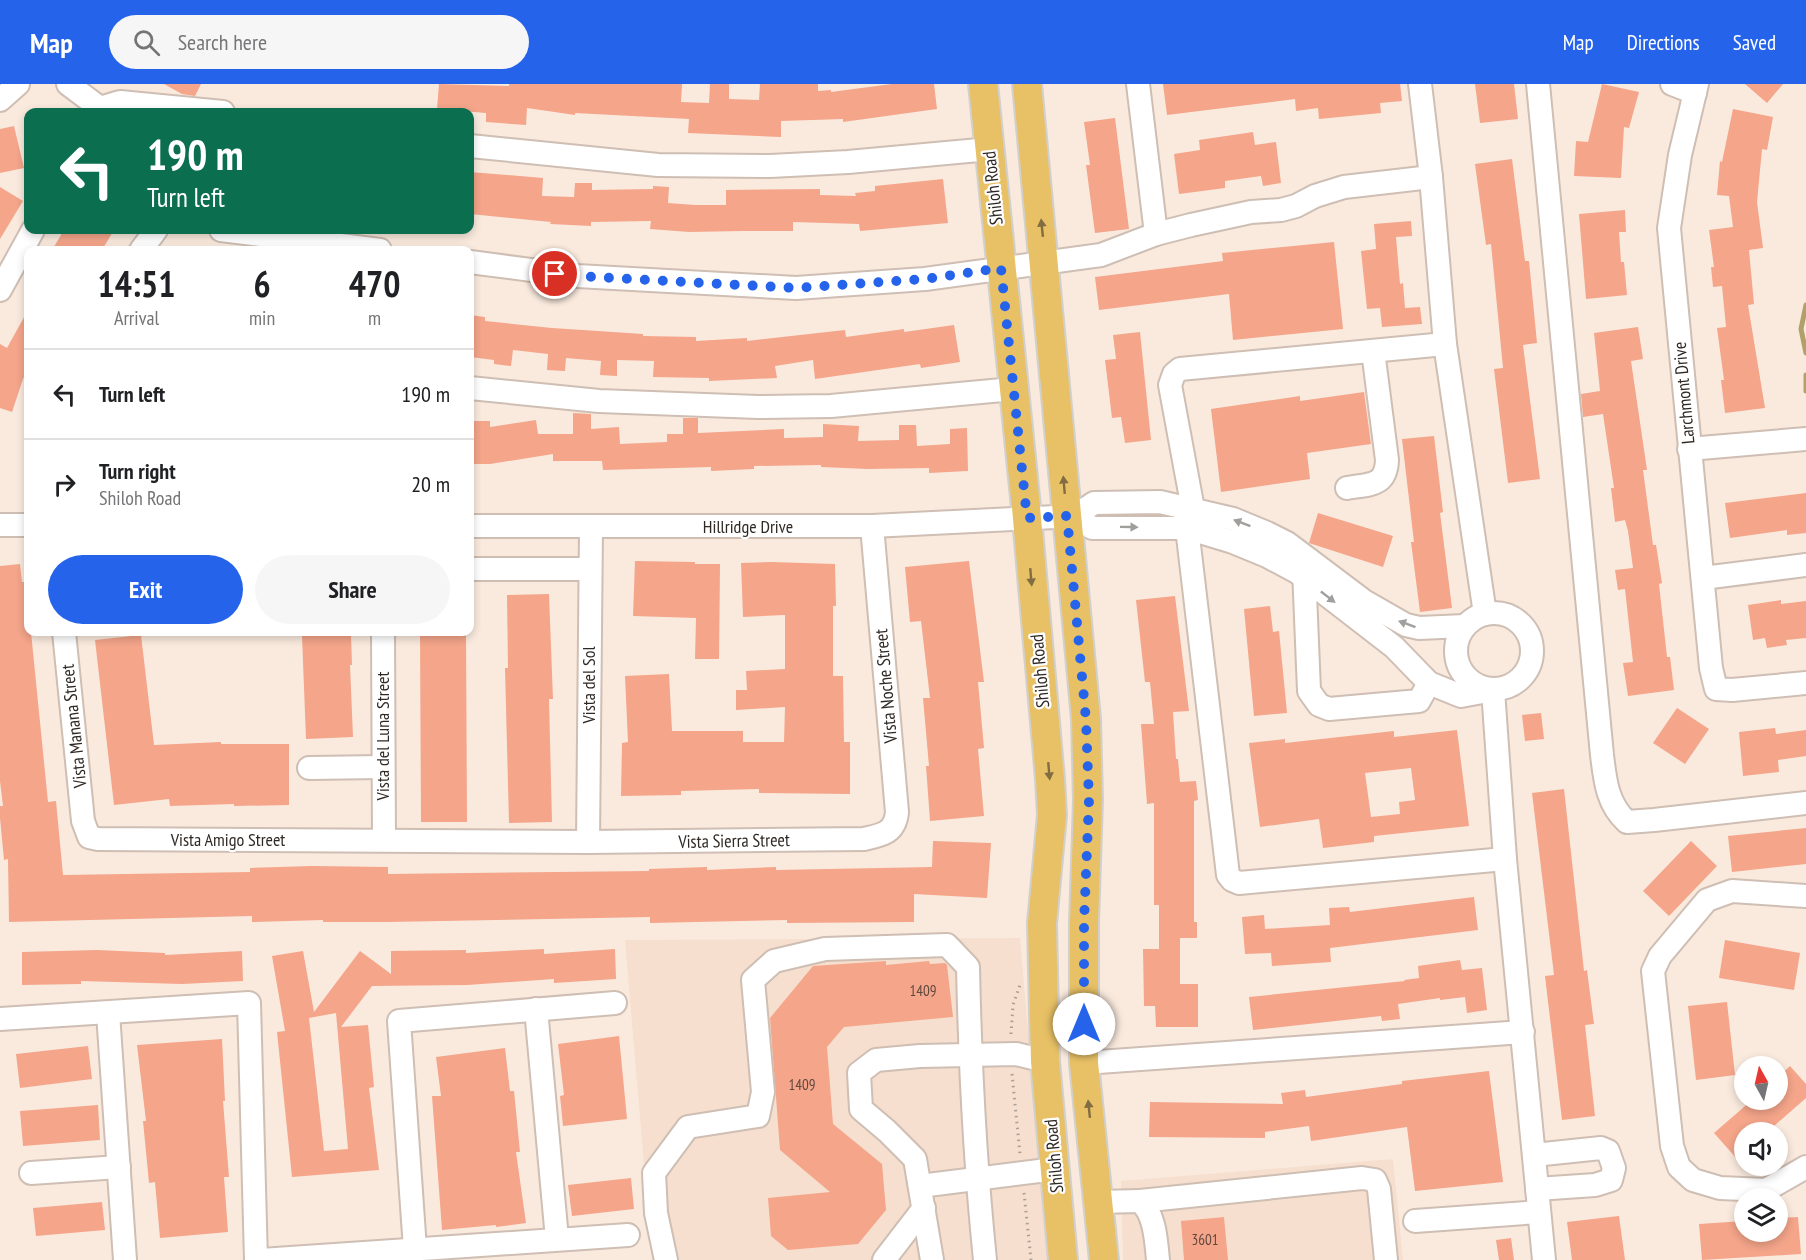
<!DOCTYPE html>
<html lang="en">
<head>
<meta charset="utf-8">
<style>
  :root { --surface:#fff; --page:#f6f6f6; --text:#202124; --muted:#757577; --line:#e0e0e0; --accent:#2563eb }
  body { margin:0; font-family:"PT Sans Narrow",sans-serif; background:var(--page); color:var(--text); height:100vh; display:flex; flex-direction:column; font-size:22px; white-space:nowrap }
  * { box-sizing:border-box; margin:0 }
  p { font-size:20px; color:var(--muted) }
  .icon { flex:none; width:33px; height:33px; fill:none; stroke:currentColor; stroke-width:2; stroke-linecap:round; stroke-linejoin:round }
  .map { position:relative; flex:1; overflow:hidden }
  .drawer { position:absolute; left:24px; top:162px; width:450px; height:390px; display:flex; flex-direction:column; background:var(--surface); border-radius:12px; box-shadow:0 3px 9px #0003 }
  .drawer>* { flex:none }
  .guide { position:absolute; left:24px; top:24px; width:450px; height:126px; border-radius:12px; box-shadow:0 3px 9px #0003; background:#0b6e4f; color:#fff; overflow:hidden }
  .needle { width:39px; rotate:352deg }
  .fabs { position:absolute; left:1734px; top:972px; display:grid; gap:12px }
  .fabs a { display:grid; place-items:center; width:54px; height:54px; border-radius:50%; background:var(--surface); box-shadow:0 3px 9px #0003; font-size:30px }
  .pin { position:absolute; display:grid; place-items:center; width:51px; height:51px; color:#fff; margin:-26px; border:3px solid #fff; border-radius:50%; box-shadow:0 2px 6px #0007 }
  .me { position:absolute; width:66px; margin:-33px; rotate:0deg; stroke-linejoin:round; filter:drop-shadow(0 0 4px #0008) }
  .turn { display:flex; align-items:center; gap:21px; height:126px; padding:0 24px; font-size:27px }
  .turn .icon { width:78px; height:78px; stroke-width:2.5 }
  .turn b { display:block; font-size:42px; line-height:51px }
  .eta { display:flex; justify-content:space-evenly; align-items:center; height:102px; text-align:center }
  .eta b { font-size:36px; font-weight:600; line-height:42px }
  .cta { display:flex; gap:12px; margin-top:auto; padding:12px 24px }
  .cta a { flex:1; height:69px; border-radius:36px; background:var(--accent); color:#fff; font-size:24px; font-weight:600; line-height:69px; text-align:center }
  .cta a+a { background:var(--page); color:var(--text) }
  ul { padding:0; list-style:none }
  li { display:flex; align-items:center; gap:18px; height:90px; padding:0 24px; border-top:2px solid var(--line) }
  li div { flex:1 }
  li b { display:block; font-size:22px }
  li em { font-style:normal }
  header { display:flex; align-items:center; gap:36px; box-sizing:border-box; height:84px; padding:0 30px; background:var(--accent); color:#fff }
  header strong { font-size:28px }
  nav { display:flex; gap:33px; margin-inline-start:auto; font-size:21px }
  .search { width:420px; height:54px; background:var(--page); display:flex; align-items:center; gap:15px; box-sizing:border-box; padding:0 21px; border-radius:33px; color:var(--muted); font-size:22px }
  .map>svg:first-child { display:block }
  .built { fill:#f6dfce }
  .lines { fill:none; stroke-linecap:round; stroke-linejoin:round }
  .stream { stroke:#afa168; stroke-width:5 }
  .building { fill:#f4a58a; fill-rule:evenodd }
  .minor-casing { stroke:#cebeb3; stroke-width:26 }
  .major-casing { stroke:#d1d0cf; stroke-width:32 }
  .path { stroke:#aa9d95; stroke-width:3; stroke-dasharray:1.5 4.5; stroke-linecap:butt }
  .minor { stroke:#fff; stroke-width:22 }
  .major { stroke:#e8c166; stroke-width:28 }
  .oneway { fill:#826d42 }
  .oneway2 { fill:#a19f9d }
  .route { stroke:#2563eb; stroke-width:10; stroke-dasharray:0 18 }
  .labels { text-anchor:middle; stroke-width:4.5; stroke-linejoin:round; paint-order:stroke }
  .number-label { font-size:15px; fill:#60483e }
  .street-label { font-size:18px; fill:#2f2925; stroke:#fff }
</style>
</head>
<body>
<header>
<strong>Map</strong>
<div class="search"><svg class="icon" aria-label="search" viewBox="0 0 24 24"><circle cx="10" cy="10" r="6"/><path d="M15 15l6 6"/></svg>Search here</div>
<nav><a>Map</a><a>Directions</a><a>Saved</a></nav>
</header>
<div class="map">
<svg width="1806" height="1176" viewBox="0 0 1806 1176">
  <rect width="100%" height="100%" fill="#faeade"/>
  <g class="built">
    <polygon points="1020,854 1048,1176 652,1176 625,856"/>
    <polygon points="1393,1075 1403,1176 1123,1176 1121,1097"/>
  </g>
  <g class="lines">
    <g class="stream">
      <polyline points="1806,221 1801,245 1806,269"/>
      <polyline points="1806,291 1806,307"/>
    </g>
  </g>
  <g class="building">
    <polygon points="164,0 201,0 195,12 182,10"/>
    <polygon points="439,0 509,2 509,0 682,0 681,18 709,19 710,0 729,0 729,15 759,16 760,0 818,0 818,7 831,6 831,8 892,0 934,0 937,25 843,38 843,35 781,37 781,53 688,49 689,35 575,29 575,31 527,24 526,41 486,38 486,29 437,25"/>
    <polygon points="1163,0 1400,0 1402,17 1380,19 1381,29 1319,35 1318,24 1296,27 1295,15 1167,31"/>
    <polygon points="1475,0 1514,0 1518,35 1480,39"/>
    <polygon points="1602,0 1639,8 1629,44 1624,43 1621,94 1574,92 1576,57 1588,58"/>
    <polygon points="1745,0 1783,0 1767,19"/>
    <polygon points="1733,25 1773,33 1767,66 1762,65 1757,118 1763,164 1749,166 1754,220 1748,221 1765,324 1725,329 1721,296 1724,296 1717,244 1726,243 1722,202 1713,203 1711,183 1714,183 1709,146 1733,143 1729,112 1717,111 1720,77 1722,78"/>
    <polygon points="1115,34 1129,145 1095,149 1086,81 1090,81 1084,38"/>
    <polygon points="14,42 24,84 0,89 0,45"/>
    <polygon points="1253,48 1255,61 1276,58 1281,99 1263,102 1261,92 1225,97 1225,104 1179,110 1174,70 1200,66 1199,56"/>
    <polygon points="1512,75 1525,177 1529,177 1537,259 1523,261 1540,395 1508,399 1494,285 1503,284 1491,160 1486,161 1475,80"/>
    <polygon points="470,88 543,94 542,112 574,113 575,99 592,99 592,106 653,105 653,102 669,103 668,119 695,121 726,121 726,106 820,105 820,111 856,112 855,109 875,107 875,102 943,95 948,139 860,147 859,140 793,138 793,147 743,147 689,148 650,145 651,137 591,138 591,142 550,140 551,138 470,130"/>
    <polygon points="0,103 23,117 0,155"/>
    <polygon points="1625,126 1626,148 1619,148 1621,178 1624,178 1627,211 1586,215 1579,130"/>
    <polygon points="1411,137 1412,152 1396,153 1400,200 1403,199 1405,224 1420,223 1422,240 1382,243 1380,224 1367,225 1361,167 1376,165 1374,140"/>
    <polygon points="64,146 114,146 102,166 52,166"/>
    <polygon points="1334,158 1343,245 1233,256 1229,210 1099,226 1095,193 1223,177 1222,169"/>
    <polygon points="28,226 28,284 23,295 12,328 0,324 0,260 7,264"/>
    <polygon points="470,231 485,233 485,237 552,244 643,250 643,252 696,253 696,257 747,254 747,257 845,246 846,253 904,245 904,248 954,241 960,278 921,284 920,280 815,295 813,276 775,282 777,294 709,297 709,294 653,293 654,277 617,276 617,292 600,291 601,277 566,274 565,287 547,286 548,270 513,266 511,282 494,280 494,276 470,273"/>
    <polygon points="1638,243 1643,275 1631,277 1647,386 1643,386 1653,461 1656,461 1662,499 1659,500 1667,573 1670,573 1674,606 1628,612 1623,579 1633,578 1625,505 1618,506 1615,486 1633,484 1628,447 1625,436 1615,438 1611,404 1614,404 1603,330 1583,333 1581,310 1600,307 1594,249"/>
    <polygon points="1140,248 1151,356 1125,359 1121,333 1112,334 1105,276 1116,275 1113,251"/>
    <polygon points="1364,308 1371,360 1307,369 1310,395 1221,408 1211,325 1300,312 1300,317"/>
    <polygon points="573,329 591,330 591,345 619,343 620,360 667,358 667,350 683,350 683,334 698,334 698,349 784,345 784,354 823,353 823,340 859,342 858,357 899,356 899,341 916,341 917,362 950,360 950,345 967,344 968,387 929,389 929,384 868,385 821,383 821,381 754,382 754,385 711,387 711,383 603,386 602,377 553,377 553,370 490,380 470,380 471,337 490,337 490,343 536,336 538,350 573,350"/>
    <polygon points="1434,352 1443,428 1440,429 1452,524 1420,528 1411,458 1414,458 1402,355"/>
    <polygon points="1806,409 1806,449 1787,451 1787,446 1730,454 1725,419"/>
    <polygon points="1318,429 1393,452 1383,483 1309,459"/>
    <polygon points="635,477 695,478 695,480 720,480 719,575 695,575 696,534 633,532"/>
    <polygon points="969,477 984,598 978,598 984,664 978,665 984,732 930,737 926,682 929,682 923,614 930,614 921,537 910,538 905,483"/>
    <polygon points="771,478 835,480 836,522 833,522 833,592 843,592 844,658 850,658 850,710 759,709 759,705 681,707 681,711 621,712 622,659 628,658 625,592 669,590 672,647 743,647 743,658 784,658 785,623 736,626 736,606 747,606 746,587 785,585 785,531 743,533 741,479"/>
    <polygon points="20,480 22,498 26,498 28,548 31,548 48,718 56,717 63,791 250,788 250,784 312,782 388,783 388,790 649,787 649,785 707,783 707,786 776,783 776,786 932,783 933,757 991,759 987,814 914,810 914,838 787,839 787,836 650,839 650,833 388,838 323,838 323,836 252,838 252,832 9,838 8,775 4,776 0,734 0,722 3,722 0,697 0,482"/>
    <polygon points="549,510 553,615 549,615 552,738 509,739 505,584 508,584 507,511"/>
    <polygon points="1175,512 1189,627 1173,628 1176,675 1178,675 1180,698 1196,697 1198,716 1194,717 1194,838 1197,838 1197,854 1180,854 1180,900 1198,900 1198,943 1156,943 1155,922 1144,922 1143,865 1159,865 1159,821 1154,821 1154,719 1147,720 1141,640 1154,640 1150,598 1145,598 1136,516"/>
    <polygon points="1781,516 1781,520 1806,517 1806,554 1786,556 1787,561 1767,564 1765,554 1753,556 1748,521"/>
    <polygon points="1270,522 1273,548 1279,547 1287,629 1254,632 1244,525"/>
    <polygon points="420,548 466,548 467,738 421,738"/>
    <polygon points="141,551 154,661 221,658 221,660 289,660 289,721 234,722 234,720 170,722 169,715 114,721 95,556"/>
    <polygon points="351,551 352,581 350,581 353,653 306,655 302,552"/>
    <polygon points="1677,624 1709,645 1685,680 1653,659"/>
    <polygon points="1541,629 1544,655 1525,657 1522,631"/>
    <polygon points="1775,644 1776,650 1806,646 1806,672 1778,676 1779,688 1743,692 1739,648"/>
    <path d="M 1457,646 L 1469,742 L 1374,752 L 1374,758 L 1323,764 L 1319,735 L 1260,743 L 1249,659 L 1285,655 L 1285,659 L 1394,647 L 1394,653 ZM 1411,684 L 1415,716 L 1399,718 L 1400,730 L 1371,733 L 1365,689 Z"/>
    <polygon points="1564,705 1584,887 1587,886 1594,940 1585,941 1595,1032 1562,1036 1545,892 1554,891 1532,709"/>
    <polygon points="1806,744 1806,780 1732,788 1728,752"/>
    <polygon points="1691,757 1717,782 1669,832 1643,807"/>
    <polygon points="1474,813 1478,846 1330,864 1331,878 1272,882 1271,869 1245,870 1242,833 1264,831 1265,845 1330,841 1329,824 1349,823 1350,828"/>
    <polygon points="1725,856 1800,869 1794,906 1719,894"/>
    <path d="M 544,865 L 544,870 L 615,865 L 616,895 L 554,899 L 554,895 L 467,901 L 372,902 L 341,943 L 368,941 L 374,1003 L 369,1004 L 379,1086 L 292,1093 L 277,948 L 285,947 L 272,872 L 303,867 L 314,928 L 360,867 L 391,890 L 391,867 L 466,866 L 466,869 ZM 336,929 L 348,1065 L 324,1067 L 309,934 Z"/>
    <polygon points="97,866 165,869 165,871 242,867 243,897 182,900 81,897 81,900 22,901 22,868"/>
    <polygon points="1460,876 1462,886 1482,884 1487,926 1467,929 1465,913 1440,916 1440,914 1398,920 1400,935 1382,937 1381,932 1253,946 1249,913 1405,897 1404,896 1419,894 1418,882"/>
    <polygon points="886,877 886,881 929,877 930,880 945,879 947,881 953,933 844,943 827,963 833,1040 882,1080 886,1126 858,1160 788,1166 771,1152 768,1114 830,1108 780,1066 770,934 813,882"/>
    <polygon points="1727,918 1735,991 1696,996 1688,922"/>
    <polygon points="619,952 627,1035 563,1042 560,1012 564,1011 558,960"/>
    <polygon points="222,955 225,1017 223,1017 229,1093 224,1093 228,1148 160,1154 155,1098 149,1099 143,1037 146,1037 137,961"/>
    <polygon points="88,962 92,995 20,1004 16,970"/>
    <polygon points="505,964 510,1007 514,1007 520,1068 516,1068 526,1139 496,1143 496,1141 442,1146 432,1012 441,1012 436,973"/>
    <polygon points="1790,982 1806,1000 1806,1014 1767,1048 1744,1048 1744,1069 1737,1075 1714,1049 1752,1016 1778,1016 1778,993"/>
    <polygon points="1489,987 1503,1098 1415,1107 1407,1043 1311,1057 1309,1042 1265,1048 1265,1054 1149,1053 1150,1018 1283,1020 1281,1009 1305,1006 1306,1013 1402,1000 1402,997"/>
    <polygon points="98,1021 100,1056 23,1062 20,1027"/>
    <polygon points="631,1094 634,1125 572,1132 568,1101"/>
    <polygon points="102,1118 105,1146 36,1152 33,1124"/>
    <polygon points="1619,1132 1625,1176 1572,1176 1567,1138"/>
    <polygon points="1224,1133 1228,1176 1184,1176 1181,1137"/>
    <polygon points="1798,1133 1801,1170 1702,1176 1699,1140 1744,1137 1744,1148 1778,1148 1778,1134"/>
    <polygon points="1511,1154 1514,1176 1499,1176 1496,1156"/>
  </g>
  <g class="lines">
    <g class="minor-casing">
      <g id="minor">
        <polyline points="68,0 100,24"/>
        <polyline points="1138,0 1156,150"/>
        <polyline points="1420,0 1431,93 1445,260 1485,530"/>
        <path d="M 1538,0 L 1602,671 C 1605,696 1607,720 1627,738 L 1654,736 L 1806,719"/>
        <polyline points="1672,0 1695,9"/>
        <polyline points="1697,0 1680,71 1669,144 1711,584 1716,605 1732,606 1806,599"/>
        <polyline points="0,16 18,0"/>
        <polyline points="97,28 100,24 120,18 223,28"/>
        <polyline points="470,62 658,81 770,82 848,78 990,65"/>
        <polyline points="221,146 380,166"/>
        <polyline points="141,166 156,146"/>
        <polyline points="470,178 577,192 796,204 925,195 1101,171 1156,150 1191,141 1251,128 1281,126 1296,122 1315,112 1344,103 1431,93"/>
        <polyline points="0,206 33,146"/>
        <polyline points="1445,260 1180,285 1174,290 1170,301 1193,425 1187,444 1228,791 1232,796 1239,799 1505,775"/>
        <polyline points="470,304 599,317 758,323 831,322 1013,305"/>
        <polyline points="1689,365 1806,355"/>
        <path d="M 1347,404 C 1369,400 1386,403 1387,376 L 1373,267"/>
        <polyline points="1075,432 1092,444 1187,444 1233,458 1267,472 1297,488 1394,563 1429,599 1461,612 1493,606 1505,775 1544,1176"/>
        <polyline points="0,441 28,441"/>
        <polyline points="470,442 872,442 1075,432 1094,419 1160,418 1233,435 1267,449 1287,459 1364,517 1406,541 1419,544 1465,542"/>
        <polyline points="470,485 590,485"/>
        <polyline points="1304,485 1309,607 1319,621 1329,625 1419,617 1429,599"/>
        <polyline points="1703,494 1806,481"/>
        <circle cx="1494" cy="567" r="38"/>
        <path d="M 64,548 L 83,737 L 89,753 L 98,755 L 588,758 L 864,755 C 882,751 895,749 897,728 L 872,442"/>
        <polyline points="383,548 384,756"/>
        <polyline points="309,684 383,683"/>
        <polyline points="588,758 591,443"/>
        <polyline points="1806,812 1732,807 1707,816 1660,872 1653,887 1672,1062 1679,1083 1693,1096 1720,1104 1766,1106 1806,1083"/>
        <polyline points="536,925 557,1155"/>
        <polyline points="108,929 125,1176"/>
        <polyline points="0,935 249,919 256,1176"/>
        <polyline points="1084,979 1523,948"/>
        <polyline points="1534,1071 1601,1064 1608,1067 1614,1084 1611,1096 1595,1101 1537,1105"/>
        <polyline points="31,1089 119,1083"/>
        <polyline points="920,1102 1055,1085"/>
        <polyline points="1140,1117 1362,1094 1375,1096 1379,1105 1386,1176"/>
        <path d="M 1098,1118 L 1140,1117 C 1155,1130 1156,1156 1158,1176"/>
        <polyline points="1415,1137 1539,1128"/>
        <polyline points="415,1165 399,937 615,919"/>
        <polyline points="261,1176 628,1151"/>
        <path d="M 666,1176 L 656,1129 L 654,1089 L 688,1043 L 758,1032 L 763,1008 L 753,896 L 774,877 L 825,865 L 947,861 L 968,883 C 970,981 975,1078 985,1176"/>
        <polyline points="884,1176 924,1124"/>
        <polyline points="932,1176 915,1075 887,1047 861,1025 859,989 876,976 920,972 1016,970 1045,977"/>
      </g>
    </g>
    <g class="major-casing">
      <g id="major">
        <polyline points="983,0 1026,423 1050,695 1052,731 1042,839 1045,977 1063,1176"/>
        <polyline points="1027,0 1086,635 1088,716 1084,839 1084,979 1104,1176"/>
      </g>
    </g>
    <g class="path">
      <polyline points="1011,950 1013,921 1020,901"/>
      <polyline points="1012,990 1020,1070"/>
      <polyline points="1024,1109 1031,1176"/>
    </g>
    <use href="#minor" class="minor"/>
    <use href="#major" class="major"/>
  </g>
  <defs><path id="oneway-solid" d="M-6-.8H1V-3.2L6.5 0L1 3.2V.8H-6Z" transform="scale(1.5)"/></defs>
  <g class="oneway">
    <use href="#oneway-solid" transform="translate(1042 144) rotate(-96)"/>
    <use href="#oneway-solid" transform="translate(1064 401) rotate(-95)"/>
    <use href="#oneway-solid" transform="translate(1031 493) rotate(85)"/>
    <use href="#oneway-solid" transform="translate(1049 687) rotate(85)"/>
    <use href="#oneway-solid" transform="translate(1089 1025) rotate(-96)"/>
  </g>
  <g class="oneway2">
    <use href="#oneway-solid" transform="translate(1242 439) rotate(-159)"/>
    <use href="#oneway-solid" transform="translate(1129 443) rotate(1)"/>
    <use href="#oneway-solid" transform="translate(1328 513) rotate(38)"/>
    <use href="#oneway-solid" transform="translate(1407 540) rotate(-160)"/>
  </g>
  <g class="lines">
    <polyline class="route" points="555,190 577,192 796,204 925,195 1001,184 1027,434 1067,432 1086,636 1089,716 1084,839 1084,940"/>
  </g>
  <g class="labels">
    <g class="number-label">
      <text x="923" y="912">1409</text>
      <text x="802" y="1006">1409</text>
      <text x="1205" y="1161">3601</text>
    </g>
    <g class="street-label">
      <text transform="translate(993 104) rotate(-96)" y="6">Shiloh Road</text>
      <text transform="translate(1684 309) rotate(-95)" y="6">Larchmont Drive</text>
      <text x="748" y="449">Hillridge Drive</text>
      <text transform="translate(1040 587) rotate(-95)" y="6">Shiloh Road</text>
      <text transform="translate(589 601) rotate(-90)" y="6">Vista del Sol</text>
      <text transform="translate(886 602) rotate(-95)" y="6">Vista Noche Street</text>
      <text transform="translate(74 642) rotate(-96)" y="6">Vista Manana Street</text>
      <text transform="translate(383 652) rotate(-90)" y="6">Vista del Luna Street</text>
      <text x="228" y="762">Vista Amigo Street</text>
      <text transform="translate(734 757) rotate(-1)" y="6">Vista Sierra Street</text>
      <text transform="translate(1054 1072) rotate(-95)" y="6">Shiloh Road</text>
    </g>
  </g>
</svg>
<div class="fabs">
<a><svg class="needle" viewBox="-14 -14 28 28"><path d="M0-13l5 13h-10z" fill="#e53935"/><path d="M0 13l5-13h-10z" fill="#757577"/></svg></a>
<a><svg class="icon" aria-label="sound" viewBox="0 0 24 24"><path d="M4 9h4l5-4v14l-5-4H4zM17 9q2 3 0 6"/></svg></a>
<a><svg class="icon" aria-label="layers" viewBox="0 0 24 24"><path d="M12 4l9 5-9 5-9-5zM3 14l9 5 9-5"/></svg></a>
</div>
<div class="pin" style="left:555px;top:190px;background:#d93025"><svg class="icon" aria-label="arrive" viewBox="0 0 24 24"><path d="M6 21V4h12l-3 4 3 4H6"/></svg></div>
<svg class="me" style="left:1084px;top:940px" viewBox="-20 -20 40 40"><circle r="19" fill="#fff"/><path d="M0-13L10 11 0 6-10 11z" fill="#2563eb"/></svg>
<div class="guide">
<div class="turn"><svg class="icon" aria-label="left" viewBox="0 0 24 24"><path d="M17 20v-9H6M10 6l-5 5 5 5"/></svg><div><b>190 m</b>Turn left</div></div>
</div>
<section class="drawer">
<div class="eta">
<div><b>14:51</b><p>Arrival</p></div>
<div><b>6</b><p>min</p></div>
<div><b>470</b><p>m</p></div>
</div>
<ul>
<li><svg class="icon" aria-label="left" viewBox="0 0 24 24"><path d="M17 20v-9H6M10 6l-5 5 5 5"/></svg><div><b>Turn left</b></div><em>190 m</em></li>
<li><svg class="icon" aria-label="right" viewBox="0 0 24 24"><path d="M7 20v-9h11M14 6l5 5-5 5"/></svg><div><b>Turn right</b><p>Shiloh Road</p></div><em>20 m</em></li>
</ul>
<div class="cta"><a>Exit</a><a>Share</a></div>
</section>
</div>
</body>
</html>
